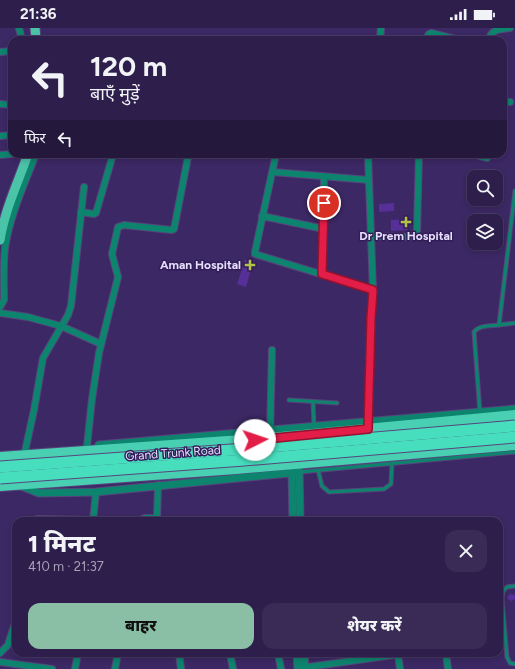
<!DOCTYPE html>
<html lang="hi">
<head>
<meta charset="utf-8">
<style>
  :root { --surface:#2d1e4b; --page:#392b55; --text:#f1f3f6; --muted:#a7a2b5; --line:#483c63; --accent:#8abfa5 }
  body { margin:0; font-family:Figtree,"Noto Sans Devanagari",sans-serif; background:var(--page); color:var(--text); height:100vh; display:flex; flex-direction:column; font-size:15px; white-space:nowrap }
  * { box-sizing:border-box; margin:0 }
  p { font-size:13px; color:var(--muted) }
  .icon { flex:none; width:22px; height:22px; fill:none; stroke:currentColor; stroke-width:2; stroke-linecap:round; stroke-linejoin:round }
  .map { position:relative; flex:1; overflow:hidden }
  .details { position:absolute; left:12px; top:489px; width:491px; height:140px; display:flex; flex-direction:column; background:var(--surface); border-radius:12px; box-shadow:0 2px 6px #0003,0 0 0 1px var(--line) }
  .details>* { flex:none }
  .top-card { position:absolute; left:8px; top:8px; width:499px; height:122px; border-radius:12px; box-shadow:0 2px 6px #0003,0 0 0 1px var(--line); background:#2d1e4b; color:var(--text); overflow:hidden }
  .controls { position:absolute; left:467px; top:142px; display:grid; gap:8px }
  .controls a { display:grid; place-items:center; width:36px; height:36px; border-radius:8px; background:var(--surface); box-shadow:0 2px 6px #0003,0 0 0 1px var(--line); font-size:20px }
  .pin { position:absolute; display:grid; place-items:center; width:34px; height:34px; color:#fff; margin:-17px; border:2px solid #fff; border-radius:50%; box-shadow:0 1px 4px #0007 }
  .me { position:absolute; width:44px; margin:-22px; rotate:86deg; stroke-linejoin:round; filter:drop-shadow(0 0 3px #0008) }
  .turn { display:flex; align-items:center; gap:14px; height:84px; padding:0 16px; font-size:18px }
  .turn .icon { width:52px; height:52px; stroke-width:2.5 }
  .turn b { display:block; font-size:28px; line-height:34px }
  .then { display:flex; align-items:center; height:38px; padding:0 16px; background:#0003; gap:8px; font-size:15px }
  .round { display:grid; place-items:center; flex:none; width:42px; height:42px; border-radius:12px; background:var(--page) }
  .summary { display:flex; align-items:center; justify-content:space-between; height:68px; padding:0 16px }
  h1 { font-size:24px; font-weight:800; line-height:30px }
  .primary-button { display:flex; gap:8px; margin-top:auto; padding:8px 16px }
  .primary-button a { flex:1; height:46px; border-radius:12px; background:var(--accent); color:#111; font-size:16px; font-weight:800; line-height:46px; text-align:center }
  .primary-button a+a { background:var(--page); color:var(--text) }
  .status { display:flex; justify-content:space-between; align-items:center; height:28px; padding:0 20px; background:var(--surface); direction:ltr }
  .status svg { height:11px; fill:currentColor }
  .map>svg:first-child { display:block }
  .building { fill:#562f99 }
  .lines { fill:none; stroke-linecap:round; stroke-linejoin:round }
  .service-casing { stroke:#57457c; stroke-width:5 }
  .minor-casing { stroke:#57457c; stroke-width:8 }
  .tertiary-casing { stroke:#57457c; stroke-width:9 }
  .primary-casing { stroke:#57457c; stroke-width:11 }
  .trunk-casing { stroke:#57457c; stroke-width:12 }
  .service { stroke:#0d846e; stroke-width:3 }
  .minor { stroke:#0d846e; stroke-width:6 }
  .tertiary { stroke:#0d846e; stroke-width:7 }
  .primary { stroke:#4bc3a8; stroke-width:9 }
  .trunk { stroke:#49d0b3; stroke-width:10 }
  .motorway-bridge-casing { stroke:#57457c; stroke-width:13; stroke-linecap:butt }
  .motorway-bridge { stroke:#47debe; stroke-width:11 }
  .route-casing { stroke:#92132f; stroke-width:10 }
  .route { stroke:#e11d48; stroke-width:7 }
  .poi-dot { fill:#b4c24a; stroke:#321d58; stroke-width:1.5 }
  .labels { text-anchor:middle; stroke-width:3; stroke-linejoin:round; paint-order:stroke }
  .poi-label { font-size:12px; font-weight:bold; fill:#e5defc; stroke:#321d58 }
  .street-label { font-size:12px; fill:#e5defc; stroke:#321d58 }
</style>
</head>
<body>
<div class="status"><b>21:36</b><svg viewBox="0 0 49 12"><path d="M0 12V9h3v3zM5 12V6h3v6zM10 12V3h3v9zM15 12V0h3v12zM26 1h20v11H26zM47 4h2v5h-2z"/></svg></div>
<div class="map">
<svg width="515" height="641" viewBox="0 0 515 641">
  <rect width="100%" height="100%" fill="#3c2864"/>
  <g class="building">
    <polygon points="394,175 394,183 379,184 379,176"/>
    <polygon points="407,191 408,202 391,203 391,192"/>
    <polygon points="245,232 253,235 246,259 237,256"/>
    <polygon points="510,566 515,567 515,571 511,573 507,570"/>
  </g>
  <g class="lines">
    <g class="service-casing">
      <g id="service">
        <polyline points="499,297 515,295"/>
        <polyline points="289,372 337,375"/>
        <polyline points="313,374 314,398"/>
        <path d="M 480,385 L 474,304 C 479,297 490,298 499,297 L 515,163"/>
        <polyline points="318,442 322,458 329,464 384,461 391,456 392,435"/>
        <polyline points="300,444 515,424"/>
        <polyline points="515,558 507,559 503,563 502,571 507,629 510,635 515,636"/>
      </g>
    </g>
    <g class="minor-casing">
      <g id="minor">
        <polyline points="19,0 22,12"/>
        <polyline points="380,12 381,0"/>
        <polyline points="425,12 429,6 431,5 459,12"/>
        <path d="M 489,12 C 491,1 500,1 510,0"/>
        <polyline points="0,24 12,23"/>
        <polyline points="503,74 510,74"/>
        <polyline points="0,76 12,77"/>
        <polyline points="0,108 12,107"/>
        <polyline points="276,126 255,224 255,226 373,262"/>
        <polyline points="368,126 373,262 371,290 368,398"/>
        <polyline points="472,126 487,130"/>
        <polyline points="0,127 12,126"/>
        <polyline points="273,144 369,152"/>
        <polyline points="81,184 94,186 96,185 112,130 110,126"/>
        <polyline points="262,188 324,201"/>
        <polyline points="370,208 410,209 415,207 417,203 419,126"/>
        <polyline points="322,246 324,149"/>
        <path d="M 0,279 L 4,272 C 4,255 3,237 5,220 C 10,187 24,157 36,126"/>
        <polyline points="0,285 28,289 61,298 101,316"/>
        <polyline points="270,407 272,322"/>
        <polyline points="87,418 92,371 99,325 118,249 112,226 118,199 124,197 172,202 174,201 188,129"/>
        <polyline points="24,428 34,382 43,330 68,287 71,278 84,159"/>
        <polyline points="157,490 158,457"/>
        <polyline points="33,493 37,491 93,492"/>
        <polyline points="93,493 96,464"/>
        <polyline points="137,493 145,490 157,490 159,493"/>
        <polyline points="0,625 8,617 16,592"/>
        <polyline points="179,625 181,641"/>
        <polyline points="230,625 233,641"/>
        <polyline points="278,625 281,641"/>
        <polyline points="446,625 448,641"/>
        <polyline points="398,626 400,641"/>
        <polyline points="0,634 52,641"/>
        <polyline points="301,640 408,625"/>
        <polyline points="75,641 78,625"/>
        <polyline points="115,641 118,625"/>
      </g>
    </g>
    <g class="tertiary-casing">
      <g id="tertiary">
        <polyline points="99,417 515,381"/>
        <polyline points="299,440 300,493"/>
        <polyline points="292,441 293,493"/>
        <polyline points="19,457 39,465 96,464 299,444"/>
        <polyline points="297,625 298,641"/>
        <polyline points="304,625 305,641"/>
      </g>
    </g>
    <g class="primary-casing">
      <g id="primary">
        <polyline points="35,0 36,12"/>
        <path d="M 0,212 C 5,181 18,155 28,126"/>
      </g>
    </g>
    <g class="trunk-casing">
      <g id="trunk">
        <polyline points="0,429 270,410 515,387"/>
        <polyline points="0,458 236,441 515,417"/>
      </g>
    </g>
    <use href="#service" class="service"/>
    <use href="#minor" class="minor"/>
    <use href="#tertiary" class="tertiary"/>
    <use href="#primary" class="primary"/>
    <use href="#trunk" class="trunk"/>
    <g class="motorway-bridge-casing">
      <g id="motorway-bridge">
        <polyline points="0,439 245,421 515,398"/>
        <polyline points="0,450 244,432 515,409"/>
      </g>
    </g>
    <use href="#motorway-bridge" class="motorway-bridge"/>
  </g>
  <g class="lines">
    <g class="route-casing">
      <polyline id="route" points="255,412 368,401 371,290 373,262 322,246 324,175"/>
    </g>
    <use href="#route" class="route"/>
  </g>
  <g class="poi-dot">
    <path d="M404 188h4v4h4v4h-4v4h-4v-4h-4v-4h4z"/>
    <path d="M248 231h4v4h4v4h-4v4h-4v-4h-4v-4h4z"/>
  </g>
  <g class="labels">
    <g class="poi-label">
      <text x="406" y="212">Dr Prem Hospital</text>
      <text x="241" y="241" text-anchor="end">Aman Hospital</text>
    </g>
    <g class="street-label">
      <text transform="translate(173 425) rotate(-4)" y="4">Grand Trunk Road</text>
    </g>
  </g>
</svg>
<div class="controls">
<a><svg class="icon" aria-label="search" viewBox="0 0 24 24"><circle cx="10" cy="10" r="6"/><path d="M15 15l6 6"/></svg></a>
<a><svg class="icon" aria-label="layers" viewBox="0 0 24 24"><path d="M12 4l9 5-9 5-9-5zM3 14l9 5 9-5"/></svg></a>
</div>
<div class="pin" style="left:324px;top:175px;background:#d93025"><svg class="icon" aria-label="arrive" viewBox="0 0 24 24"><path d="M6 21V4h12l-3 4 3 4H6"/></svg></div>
<svg class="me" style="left:255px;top:412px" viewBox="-20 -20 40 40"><circle r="19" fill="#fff"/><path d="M0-13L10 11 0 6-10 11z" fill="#e11d48"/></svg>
<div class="top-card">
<div class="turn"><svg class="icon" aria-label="left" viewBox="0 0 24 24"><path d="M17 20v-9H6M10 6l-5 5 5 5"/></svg><div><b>120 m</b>बाएँ मुड़ें</div></div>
<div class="then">फिर<svg class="icon" aria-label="left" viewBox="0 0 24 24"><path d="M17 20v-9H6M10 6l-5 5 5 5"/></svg></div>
</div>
<section class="details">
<div class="summary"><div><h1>1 मिनट</h1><p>410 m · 21:37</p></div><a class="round"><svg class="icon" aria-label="close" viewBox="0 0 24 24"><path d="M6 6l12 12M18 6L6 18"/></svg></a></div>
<div class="primary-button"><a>बाहर</a><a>शेयर करें</a></div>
</section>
</div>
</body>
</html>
